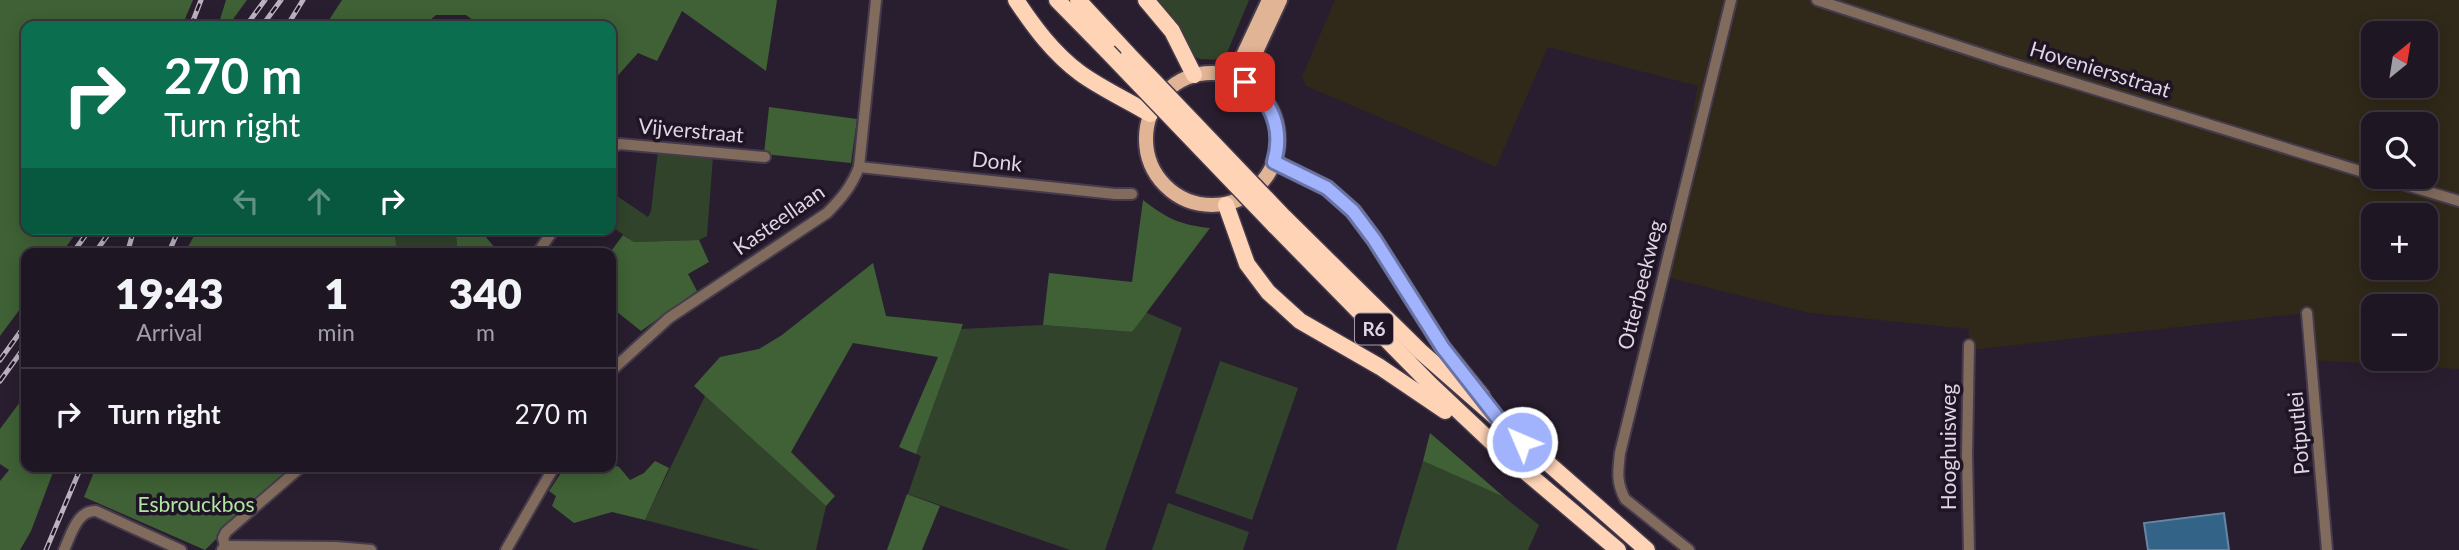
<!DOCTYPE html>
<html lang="en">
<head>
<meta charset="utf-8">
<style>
  :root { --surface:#1f1623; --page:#2c2330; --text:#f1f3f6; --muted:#a19fa6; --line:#3c3541 }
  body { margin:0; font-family:Lato,sans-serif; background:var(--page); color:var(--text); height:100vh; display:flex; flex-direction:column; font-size:26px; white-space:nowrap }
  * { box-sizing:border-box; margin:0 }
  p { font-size:23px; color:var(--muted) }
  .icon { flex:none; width:38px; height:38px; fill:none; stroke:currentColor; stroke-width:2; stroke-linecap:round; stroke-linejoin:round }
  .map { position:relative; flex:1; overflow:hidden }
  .panel { position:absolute; left:21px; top:248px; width:595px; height:224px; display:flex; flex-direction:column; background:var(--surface); border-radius:14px; box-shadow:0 4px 18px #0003,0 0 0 2px var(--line) }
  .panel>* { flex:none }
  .banner { position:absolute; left:21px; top:21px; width:595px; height:214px; border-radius:14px; box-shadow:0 4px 18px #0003,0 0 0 2px var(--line); background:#0b6e4f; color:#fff; overflow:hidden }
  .needle { width:46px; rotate:30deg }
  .tools { position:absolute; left:2361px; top:21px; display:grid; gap:14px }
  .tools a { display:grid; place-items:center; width:77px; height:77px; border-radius:14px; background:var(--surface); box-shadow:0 4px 18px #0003,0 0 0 2px var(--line); font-size:35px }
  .pin { position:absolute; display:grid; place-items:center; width:60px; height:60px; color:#fff; margin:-30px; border-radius:14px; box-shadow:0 4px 10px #0006 }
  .me { position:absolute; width:77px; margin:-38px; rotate:315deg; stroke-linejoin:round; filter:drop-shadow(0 0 5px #0008) }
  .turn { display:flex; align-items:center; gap:24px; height:147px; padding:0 28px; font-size:32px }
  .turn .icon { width:91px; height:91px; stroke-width:2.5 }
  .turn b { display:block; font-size:49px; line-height:60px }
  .lanes { display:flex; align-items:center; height:66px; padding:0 28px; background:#0003; justify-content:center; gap:35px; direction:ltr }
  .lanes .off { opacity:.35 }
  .eta { display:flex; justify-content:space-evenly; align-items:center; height:119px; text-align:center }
  .eta b { font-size:42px; font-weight:800; line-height:49px }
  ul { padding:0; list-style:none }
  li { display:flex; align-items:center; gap:21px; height:91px; padding:0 28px; border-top:2px solid var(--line) }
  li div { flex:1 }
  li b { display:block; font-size:26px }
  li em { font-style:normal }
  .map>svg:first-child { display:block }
  .industrial { fill:#302919; fill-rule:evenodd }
  .green { fill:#31442b }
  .forest { fill:#3f6135 }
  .water { fill:#336387; stroke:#6686a2; stroke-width:2 }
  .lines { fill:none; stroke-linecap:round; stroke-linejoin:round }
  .minor-casing { stroke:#463b4c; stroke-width:14 }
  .major-casing { stroke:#463b4c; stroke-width:18 }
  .highway-casing { stroke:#463b4c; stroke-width:19 }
  .minor { stroke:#816b5d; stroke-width:10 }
  .major { stroke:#e0b495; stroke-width:14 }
  .highway { stroke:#ffd4b6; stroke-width:16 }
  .rail-casing { stroke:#bcb3c0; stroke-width:5 }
  .rail { stroke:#1f1425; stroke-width:2.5; stroke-dasharray:8; stroke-linecap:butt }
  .highway-bridge-casing { stroke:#463b4c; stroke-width:19; stroke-linecap:butt }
  .highway-bridge { stroke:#ffd4b6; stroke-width:16 }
  .route-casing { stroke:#6974a4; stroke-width:18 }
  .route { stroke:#a1b3fd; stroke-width:12 }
  .labels { text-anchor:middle; stroke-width:7; stroke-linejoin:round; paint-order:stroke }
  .shield { fill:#1f1425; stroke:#a59ca9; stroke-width:2 }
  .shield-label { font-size:19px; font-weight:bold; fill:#ded6e2 }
  .street-label { font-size:21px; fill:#ded6e2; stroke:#1f1425 }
  .park-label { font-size:21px; fill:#b0e6a1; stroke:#1f1425 }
</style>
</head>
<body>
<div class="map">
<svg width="2459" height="550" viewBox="0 0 2459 550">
  <rect width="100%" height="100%" fill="#291e2f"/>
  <path class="industrial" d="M 1335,0 L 2459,0 L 2459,369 L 2312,360 L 2307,313 L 1969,350 L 1969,329 L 1810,313 L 1663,276 L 1698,86 L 1548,47 L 1496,167 L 1306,86 L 1302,77 ZM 2373,33 L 2426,33 L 2426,86 L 2373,86 ZM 2373,124 L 2426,124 L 2426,177 L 2373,177 ZM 2373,215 L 2426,215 L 2426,268 L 2373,268 ZM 2373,306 L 2426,306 L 2426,359 L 2373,359 Z"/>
  <g class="green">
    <polygon points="1157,0 1249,0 1224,60 1200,59 1192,55 1171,15"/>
    <polygon points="658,150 713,156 707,236 699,240 634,242 611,226 611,192 648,217 651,211"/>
    <polygon points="198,229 479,229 500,254 184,254"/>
    <polygon points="1145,312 1182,328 1105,550 1070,550 908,494 921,456 916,454 961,329 1043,325 1132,332"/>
    <polygon points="1220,361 1298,388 1252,520 1175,493"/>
    <polygon points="705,396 826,506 816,550 760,550 645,520"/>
    <polygon points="1423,461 1504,497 1539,525 1528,550 1396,550"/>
    <polygon points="1168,503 1249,532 1243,550 1152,550"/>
  </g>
  <g class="forest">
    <polygon points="0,0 193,0 182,26 26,26 26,229 79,229 61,254 26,254 26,301 0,336"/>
    <polygon points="226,0 247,0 228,26 218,26"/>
    <polygon points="342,0 777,0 766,71 682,11 657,61 638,53 611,83 611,26 481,26 466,15 436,15 423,26 325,26"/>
    <polygon points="769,107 857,119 851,163 764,154"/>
    <path d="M 1143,200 C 1166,218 1180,225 1210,228 L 1132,332 L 1043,325 L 1049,273 L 1132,282 Z"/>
    <polygon points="198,229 394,229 397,253 184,254"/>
    <polygon points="448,229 479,229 500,254 457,254 457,239"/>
    <polygon points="623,235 634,242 699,240 709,262 688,274 697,291 641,331 611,307 611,254 609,254"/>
    <polygon points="873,263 886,316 963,324 916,454 899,447 938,357 853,343 791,452 835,496 826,506 694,386 720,357 759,349 782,335"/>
    <polygon points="26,394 26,467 55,467 31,531 20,550 0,550 0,481 9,470 0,464 0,429"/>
    <polygon points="1430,433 1504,497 1423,461"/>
    <polygon points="655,461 669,468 645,520 612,512 574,523 552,506 556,496 549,491 565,467 611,467 611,464 619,467 630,480 644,473"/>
    <polygon points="96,467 293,467 267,489 205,550 84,497"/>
    <polygon points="907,494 940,506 922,550 887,550"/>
  </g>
  <polygon class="water" points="2224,513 2229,550 2148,550 2144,523"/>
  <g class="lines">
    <g class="minor-casing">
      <g id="minor">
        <polyline points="1817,0 2006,62 2373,175"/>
        <polyline points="611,147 620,144 765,157"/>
        <polyline points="859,167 1115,194 1132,194"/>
        <polyline points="2379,177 2459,201"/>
        <polyline points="537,254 554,229"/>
        <polyline points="2307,313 2327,550"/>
        <path d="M 611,371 L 669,318 L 827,213 C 841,199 852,186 859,167 L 876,0"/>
        <polyline points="225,546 223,538 226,532 301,467"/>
        <path d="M 64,550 C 71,535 77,510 96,511 L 181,550"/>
        <polyline points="222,550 225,546 336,547 371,550"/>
        <polyline points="506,550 554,467"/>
        <path d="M 1689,550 L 1625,499 C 1616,482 1618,471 1620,453 L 1731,0"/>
        <polyline points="1969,550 1967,455 1969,345"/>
      </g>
    </g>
    <g class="major-casing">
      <g id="major">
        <circle cx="1212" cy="139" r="66"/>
        <polyline points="1233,77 1269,0"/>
        <polyline points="1245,82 1254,56 1280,0"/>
      </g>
    </g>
    <g class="highway-casing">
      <g id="highway">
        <path d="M 1016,0 C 1034,27 1053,53 1080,73 C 1102,89 1127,100 1150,114"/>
        <polyline points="1057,0 1108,52"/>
        <polyline points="1078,0 1129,55"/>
        <polyline points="1146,0 1172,31 1194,75"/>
        <polyline points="1274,162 1327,188 1353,211 1374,239 1443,348 1482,396"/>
        <polyline points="1226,205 1247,264 1268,292 1300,321 1380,367 1445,411"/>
        <polyline points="1284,217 1420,351 1647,550"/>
        <polyline points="1274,225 1430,384 1501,451 1618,550"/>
      </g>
    </g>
    <use href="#minor" class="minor"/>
    <use href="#major" class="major"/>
    <use href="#highway" class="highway"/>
    <g class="rail-casing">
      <g id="rail">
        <polyline points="191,26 201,0"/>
        <polyline points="246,26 265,0"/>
        <polyline points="262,26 281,0"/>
        <polyline points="287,26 303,0"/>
        <polyline points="72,254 90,229"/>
        <polyline points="94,254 112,229"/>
        <polyline points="127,254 134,229"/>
        <polyline points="168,254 179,229"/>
        <polyline points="0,360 26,324"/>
        <polyline points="0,381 26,345"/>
        <polyline points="46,550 81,467"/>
      </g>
    </g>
    <use href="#rail" class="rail"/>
    <g class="highway-bridge-casing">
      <g id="highway-bridge">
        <polyline points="1108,52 1274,225"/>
        <polyline points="1129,55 1284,217"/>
      </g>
    </g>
    <use href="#highway-bridge" class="highway-bridge"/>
  </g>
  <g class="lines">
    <g class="route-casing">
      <path id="route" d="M 1245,82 C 1273,102 1283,130 1274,162 L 1327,188 L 1353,211 L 1374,239 L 1443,348 L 1504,426 L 1522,442"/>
    </g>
    <use href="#route" class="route"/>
  </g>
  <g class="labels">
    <rect class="shield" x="1355" y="313.5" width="38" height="31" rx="5"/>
    <g class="shield-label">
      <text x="1374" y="336">R6</text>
    </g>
    <g class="street-label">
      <text transform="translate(2100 70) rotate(17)" y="7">Hoveniersstraat</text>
      <text transform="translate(691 131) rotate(5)" y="7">Vijverstraat</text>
      <text transform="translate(997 162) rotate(6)" y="7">Donk</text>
      <text transform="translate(779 220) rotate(-35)" y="7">Kasteellaan</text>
      <text transform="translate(1641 285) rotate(-76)" y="7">Otterbeekweg</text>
      <text transform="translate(2299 433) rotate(-95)" y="7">Potputlei</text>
      <text transform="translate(1949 447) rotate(-90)" y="7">Hooghuisweg</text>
    </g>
    <g class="park-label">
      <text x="196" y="512">Esbrouckbos</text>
    </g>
  </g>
</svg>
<div class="tools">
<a><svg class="needle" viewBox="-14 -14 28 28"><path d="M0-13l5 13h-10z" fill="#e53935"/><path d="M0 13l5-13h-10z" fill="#a19fa6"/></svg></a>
<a><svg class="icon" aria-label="search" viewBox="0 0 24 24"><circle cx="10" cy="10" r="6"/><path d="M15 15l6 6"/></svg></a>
<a>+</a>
<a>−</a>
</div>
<div class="pin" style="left:1245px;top:82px;background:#d93025"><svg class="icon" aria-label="arrive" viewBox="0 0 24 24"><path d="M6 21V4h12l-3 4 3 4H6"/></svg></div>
<svg class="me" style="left:1522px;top:442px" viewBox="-20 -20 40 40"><circle r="17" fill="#a1b3fd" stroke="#fff" stroke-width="3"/><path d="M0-11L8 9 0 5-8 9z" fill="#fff"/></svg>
<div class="banner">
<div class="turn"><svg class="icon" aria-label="right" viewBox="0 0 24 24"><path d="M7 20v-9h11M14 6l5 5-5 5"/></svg><div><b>270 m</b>Turn right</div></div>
<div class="lanes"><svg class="icon off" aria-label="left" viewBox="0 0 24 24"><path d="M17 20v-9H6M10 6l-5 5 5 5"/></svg><svg class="icon off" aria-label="ahead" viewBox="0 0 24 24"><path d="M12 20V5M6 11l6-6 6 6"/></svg><svg class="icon" aria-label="right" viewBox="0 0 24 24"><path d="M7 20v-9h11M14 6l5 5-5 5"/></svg></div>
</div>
<section class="panel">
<div class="eta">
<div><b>19:43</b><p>Arrival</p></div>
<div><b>1</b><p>min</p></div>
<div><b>340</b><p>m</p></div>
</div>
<ul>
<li><svg class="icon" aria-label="right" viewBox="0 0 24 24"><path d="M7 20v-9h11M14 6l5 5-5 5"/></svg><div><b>Turn right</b></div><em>270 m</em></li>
</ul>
</section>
</div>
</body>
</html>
